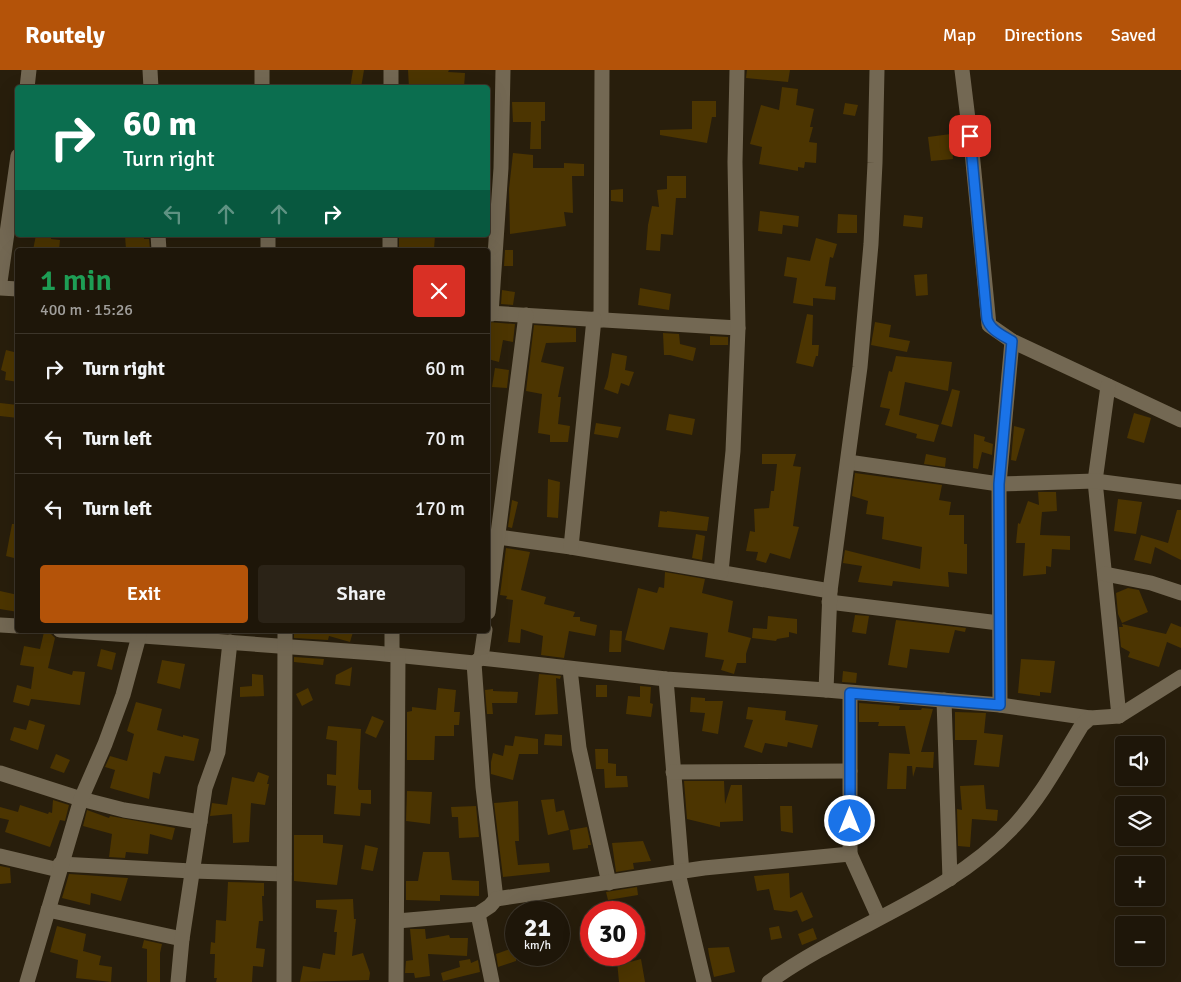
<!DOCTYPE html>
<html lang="en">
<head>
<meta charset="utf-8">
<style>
  :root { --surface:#1e1609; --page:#2b2317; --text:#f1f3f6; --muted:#a19f9c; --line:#3c352a; --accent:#b45309 }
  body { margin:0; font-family:Signika,sans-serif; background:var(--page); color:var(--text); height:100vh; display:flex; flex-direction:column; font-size:19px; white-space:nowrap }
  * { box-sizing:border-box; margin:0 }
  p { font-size:16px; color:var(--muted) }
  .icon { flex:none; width:28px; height:28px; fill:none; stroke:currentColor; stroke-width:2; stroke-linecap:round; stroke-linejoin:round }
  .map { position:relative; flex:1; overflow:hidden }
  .side { position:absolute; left:15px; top:178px; width:475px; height:385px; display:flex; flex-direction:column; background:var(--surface); border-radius:5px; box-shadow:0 5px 20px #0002,0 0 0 1px var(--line) }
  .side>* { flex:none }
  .top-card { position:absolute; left:15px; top:15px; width:475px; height:152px; border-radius:5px; box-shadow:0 5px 20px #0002,0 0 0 1px var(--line); background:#0b6e4f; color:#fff; overflow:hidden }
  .tools { position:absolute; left:1115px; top:666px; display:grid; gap:10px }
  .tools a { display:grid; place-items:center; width:50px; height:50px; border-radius:5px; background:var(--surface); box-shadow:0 5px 20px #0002,0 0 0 1px var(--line); font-size:25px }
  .speed { position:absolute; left:505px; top:831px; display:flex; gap:10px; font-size:25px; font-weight:700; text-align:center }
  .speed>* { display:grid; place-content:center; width:65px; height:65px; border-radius:50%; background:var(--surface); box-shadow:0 5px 20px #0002,0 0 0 1px var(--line); line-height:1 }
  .speed small { font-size:12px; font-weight:400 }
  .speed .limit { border:8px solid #d22; background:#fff; color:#111 }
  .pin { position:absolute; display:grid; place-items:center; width:42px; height:42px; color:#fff; margin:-21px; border-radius:10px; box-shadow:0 2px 8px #0006 }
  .me { position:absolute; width:55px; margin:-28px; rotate:0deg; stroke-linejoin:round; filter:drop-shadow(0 0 4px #0008) }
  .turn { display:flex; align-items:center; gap:18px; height:105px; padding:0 25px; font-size:22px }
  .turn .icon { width:65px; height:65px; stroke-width:2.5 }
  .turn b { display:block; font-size:35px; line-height:42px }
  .lanes { display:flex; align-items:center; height:48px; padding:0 25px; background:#0003; justify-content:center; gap:25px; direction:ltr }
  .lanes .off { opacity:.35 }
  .round { display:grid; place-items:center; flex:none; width:52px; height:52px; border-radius:5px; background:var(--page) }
  .overview { display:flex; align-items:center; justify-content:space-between; height:85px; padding:0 25px }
  h1 { font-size:30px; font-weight:600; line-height:38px; color:#1e9e55 }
  .action { display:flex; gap:10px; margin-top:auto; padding:10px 25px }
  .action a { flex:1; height:58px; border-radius:5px; background:var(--accent); color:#fff; font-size:20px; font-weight:600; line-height:58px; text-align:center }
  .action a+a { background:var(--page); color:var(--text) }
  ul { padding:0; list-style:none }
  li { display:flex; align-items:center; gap:15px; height:70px; padding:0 25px; border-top:1px solid var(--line) }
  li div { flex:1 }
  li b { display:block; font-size:19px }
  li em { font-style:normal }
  header { display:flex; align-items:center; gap:30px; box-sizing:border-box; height:70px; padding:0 25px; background:var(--accent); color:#fff }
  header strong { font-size:24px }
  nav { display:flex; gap:28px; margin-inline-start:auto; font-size:18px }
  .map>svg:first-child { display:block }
  .building { fill:#4c3501 }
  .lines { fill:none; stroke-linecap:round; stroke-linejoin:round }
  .street { stroke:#736853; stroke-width:15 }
  .route-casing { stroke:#114b97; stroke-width:12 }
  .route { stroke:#1a73e8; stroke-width:9 }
</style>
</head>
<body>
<header>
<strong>Routely</strong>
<nav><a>Map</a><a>Directions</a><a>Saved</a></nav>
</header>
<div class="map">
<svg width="1181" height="912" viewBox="0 0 1181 912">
  <rect width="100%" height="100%" fill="#281e0c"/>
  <g class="building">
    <polygon points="353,0 364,0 361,18 350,18"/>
    <polygon points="408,0 449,0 448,2 465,3 464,18 409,18"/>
    <polygon points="747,0 790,0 788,12 746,8"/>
    <polygon points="782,17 798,19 796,35 814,39 810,57 813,57 809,72 817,73 816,93 805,92 804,98 798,97 798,101 759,94 762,77 750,74 761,35 779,40"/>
    <polygon points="692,31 716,31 716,47 712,47 707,73 660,65 660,60 692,59"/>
    <polygon points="512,32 545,32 545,51 541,51 541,79 530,79 531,52 513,52"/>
    <polygon points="845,33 858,35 855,46 843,44"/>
    <polygon points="951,64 953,89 931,91 928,67"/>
    <polygon points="513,83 533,85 533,98 564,98 564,93 584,94 584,106 572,106 573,143 564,142 566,156 510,164 509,119"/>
    <polygon points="667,106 686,106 686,128 676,128 673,165 661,164 660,181 646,180 648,155 652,136 659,137 657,120 667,119"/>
    <polygon points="623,119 623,132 611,131 611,120"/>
    <polygon points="760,141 799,146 798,157 783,155 782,164 758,161"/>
    <polygon points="838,144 857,145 857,163 837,163"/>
    <polygon points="904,145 923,147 922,158 903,156"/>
    <polygon points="36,165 51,165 51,169 60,170 59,180 33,180"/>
    <polygon points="125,165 144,165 144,169 149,169 150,179 126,180"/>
    <polygon points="399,165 435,165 434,180 399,180"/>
    <polygon points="816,168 837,174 833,188 830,187 825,216 836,217 835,230 813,228 813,236 793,233 797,208 784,206 787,187 810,191"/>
    <polygon points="505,180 513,180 513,196 504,196"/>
    <polygon points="927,204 928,225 916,226 914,205"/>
    <polygon points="640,218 671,224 669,240 638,235"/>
    <polygon points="502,220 515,222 513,235 501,234"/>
    <polygon points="807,244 813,245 812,275 819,275 818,286 816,286 813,297 796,293"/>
    <polygon points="488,252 515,254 513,272 503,270 499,292 488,289"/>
    <polygon points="875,252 891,255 889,267 910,271 907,282 871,275"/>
    <polygon points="534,255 576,258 576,272 546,273 541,292 564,297 558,327 561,327 558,354 570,356 568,372 550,372 550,365 538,363 542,324 526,321"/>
    <polygon points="663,263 679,264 680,274 696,278 693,291 670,285 664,285"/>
    <polygon points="710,266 728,267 728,275 710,275"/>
    <polygon points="6,280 18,283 18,312 5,310 6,302 1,300"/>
    <polygon points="612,283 627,286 625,300 634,302 629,316 621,313 618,324 604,319 608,307"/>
    <polygon points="896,286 952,292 948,321 905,312 899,345 939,355 934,372 916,368 917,364 885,355 890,339 880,337 889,301 892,302"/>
    <polygon points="495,298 509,300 507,318 492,317"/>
    <polygon points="952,319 960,321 952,357 941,354"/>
    <polygon points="0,333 18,335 18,348 0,346"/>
    <polygon points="1134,343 1151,348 1144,373 1127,368"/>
    <polygon points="669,344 695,349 692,365 666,360"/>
    <polygon points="596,353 621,357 618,368 594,364"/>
    <polygon points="1014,356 1025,359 1016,391 1011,390"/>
    <polygon points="974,364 985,367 984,371 993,374 992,385 982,382 978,399 973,398"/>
    <polygon points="762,384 796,384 793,396 801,397 793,456 799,457 790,489 770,483 766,493 756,490 758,482 746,481 750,461 755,462 754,439 769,438 771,421 774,421 777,394 762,394"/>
    <polygon points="926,384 946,388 945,397 924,394"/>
    <polygon points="855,403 942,415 939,430 951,432 949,445 964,445 964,474 967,474 967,504 948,502 949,517 893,511 892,516 858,512 862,496 843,493 845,480 920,499 922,477 882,469 884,447 866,444 868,431 852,426"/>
    <polygon points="548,409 560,412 558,448 547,447"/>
    <polygon points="1038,422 1056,422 1057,441 1042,442 1040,465 1070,466 1070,480 1052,479 1051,497 1046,496 1046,504 1023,506 1025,473 1016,473 1018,453 1020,454 1028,431 1039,435"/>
    <polygon points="1118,429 1142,432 1136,464 1114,461"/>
    <polygon points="512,430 518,432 512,458 508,457"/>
    <polygon points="1177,440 1181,440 1181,490 1155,477 1151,494 1134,490 1141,465 1168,473"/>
    <polygon points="660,441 667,442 667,441 709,447 707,461 658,457"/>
    <polygon points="12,454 18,454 18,489 6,486"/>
    <polygon points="696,464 705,466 702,490 692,488"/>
    <polygon points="506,478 530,482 521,520 546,527 544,534 575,542 573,547 580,547 580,551 597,555 595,566 569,561 564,588 541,585 543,566 521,559 520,573 508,572 513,530 506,529 507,526 500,525"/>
    <polygon points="665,502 705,509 702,523 733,531 728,562 751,568 746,584 746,593 737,593 734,604 721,600 724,590 705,587 708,563 670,557 664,580 625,570 638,518 657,523 659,517 664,518"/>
    <polygon points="1128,518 1139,520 1148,542 1122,553 1118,544 1116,523"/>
    <polygon points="0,521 18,525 18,542 0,539"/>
    <polygon points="855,545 869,546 866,564 852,562"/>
    <polygon points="768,546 797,549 797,564 789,562 789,567 777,569 776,571 752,568 753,558 767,559"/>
    <polygon points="896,550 966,558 965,562 955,560 949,583 910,579 907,598 888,595"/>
    <polygon points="1171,553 1181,557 1181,578 1167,572 1159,597 1128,587 1130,582 1121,577 1119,557 1123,557 1122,554 1166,564"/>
    <polygon points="294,560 347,560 353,562 350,572 329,566 328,570 294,568"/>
    <polygon points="610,560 622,561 621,582 609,582"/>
    <polygon points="44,562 51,564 55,568 48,598 72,605 73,601 85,602 80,635 31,629 29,636 13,632 17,615 31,619 34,597 20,595 24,576 40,579"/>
    <polygon points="101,579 116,583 112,600 97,596"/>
    <polygon points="294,587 324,589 323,595 294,592"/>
    <polygon points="1021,589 1055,591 1051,623 1040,622 1040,626 1018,623"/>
    <polygon points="162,590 185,594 180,619 157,613"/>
    <polygon points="352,597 350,616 335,614 336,605"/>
    <polygon points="843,601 857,603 856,613 842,612"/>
    <polygon points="252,604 263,605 264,626 240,627 240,617 252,616"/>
    <polygon points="539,604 561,606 560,609 556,608 558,644 535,645"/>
    <rect x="596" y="615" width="11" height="12"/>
    <polygon points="640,616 651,617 650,633 653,634 651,647 626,644 628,626 640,627"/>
    <polygon points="308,618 313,630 302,636 296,624"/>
    <polygon points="438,618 456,620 454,642 460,642 459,655 454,655 454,666 435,666 434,690 407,690 407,642 412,641 412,637 436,640"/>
    <polygon points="493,619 493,621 518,622 517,633 492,633 493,644 487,644 485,620"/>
    <polygon points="691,627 705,628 705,631 723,631 718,664 702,661 705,643 690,642"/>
    <polygon points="136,632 162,639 157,660 183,667 183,665 199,669 194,691 165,686 160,704 153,702 149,729 110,718 115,700 105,697 110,686 127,691 134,664 127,661"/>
    <polygon points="859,633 900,636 899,640 921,640 922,638 933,639 921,682 934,682 933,698 916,697 913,707 912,696 907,696 906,719 887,719 889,683 910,684 905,656 878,656 879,652 859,652"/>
    <polygon points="748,637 786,641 785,650 818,655 812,678 788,672 787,677 765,673 762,683 744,677 753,650 746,649"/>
    <polygon points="955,642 986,643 984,663 1003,665 999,697 974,695 977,670 955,670"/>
    <polygon points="372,646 384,651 376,668 365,663"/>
    <polygon points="29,650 45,655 38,680 10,670 14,657 26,660"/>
    <polygon points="328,656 361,659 358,718 359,720 371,720 371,734 361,733 360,746 334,744 336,716 327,715 327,704 336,705 337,671 326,669"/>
    <polygon points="545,664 562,665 562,676 544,675"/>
    <polygon points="515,666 538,669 538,684 519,684 513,710 491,704 491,692 493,683 503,686 505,675 513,676"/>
    <polygon points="595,679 608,679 608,693 616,694 616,706 627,706 628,717 605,718 604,699 596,699"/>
    <polygon points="56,684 70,690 64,703 50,698"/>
    <polygon points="258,702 269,706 267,714 269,714 265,735 251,733 249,772 233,773 232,744 210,746 212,733 227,735 232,707 254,712"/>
    <polygon points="684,711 724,711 725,734 731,715 742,715 743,751 720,752 720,757 687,749"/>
    <polygon points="984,715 986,739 998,740 997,751 972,749 970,777 958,776 957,739 962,740 960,716"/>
    <polygon points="407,721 432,722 430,754 406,751"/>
    <polygon points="554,729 556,742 564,740 569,760 548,765 541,730"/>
    <polygon points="53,730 69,735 65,751 60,750 50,777 5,762 9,750 0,748 0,737 18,742 20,735 48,744 49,742 52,743"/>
    <polygon points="518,731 519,771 515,771 518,795 549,793 550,802 503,807 494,733"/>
    <polygon points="476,736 479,767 459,768 458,747 452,747 451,737"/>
    <polygon points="780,736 792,736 793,763 781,761"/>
    <polygon points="87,740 109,748 110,746 175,758 172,770 150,764 148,784 126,782 125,788 109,787 112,764 83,756"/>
    <polygon points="587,757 591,775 588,775 588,778 573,780 570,760"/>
    <polygon points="294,765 323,765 323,773 343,775 337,815 294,811"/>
    <polygon points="643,771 651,791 633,793 634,799 616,802 612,773"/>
    <polygon points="365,775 378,778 373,801 361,799"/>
    <polygon points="423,782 449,782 452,810 479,811 479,826 440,825 440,831 406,830 406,811 418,811"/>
    <polygon points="0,796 10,798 11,813 0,814"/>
    <polygon points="789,803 790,828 802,822 813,847 802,852 797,840 791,842 774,840 769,819 757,821 754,806"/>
    <polygon points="69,804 128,808 121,831 91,823 90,835 62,828"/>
    <polygon points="228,812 264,813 264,826 262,826 263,851 259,851 256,878 265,879 263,897 253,896 252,912 216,912 217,908 214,908 215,884 210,884 211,872 215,873 216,850 226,851"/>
    <polygon points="637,817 638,825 608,830 606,822"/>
    <polygon points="353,829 354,849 356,849 352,886 363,883 370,903 369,910 300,912 303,896 320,899 323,883 335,885 337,862 334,862 337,840 316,838 316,830"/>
    <polygon points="57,856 86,864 83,881 101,886 99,895 112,897 111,912 76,908 78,890 50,882"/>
    <polygon points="779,856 782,868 771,870 769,858"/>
    <polygon points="813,858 817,869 802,875 798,864"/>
    <polygon points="410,859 425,859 426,869 449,865 450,868 468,868 467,886 428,884 430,906 415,908 414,903 405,903 406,891 413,890"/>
    <polygon points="144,870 162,874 160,883 160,912 147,912 147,879 142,878"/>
    <polygon points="516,877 516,891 498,897 496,884"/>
    <polygon points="729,877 735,902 714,907 709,885 708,878"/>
    <polygon points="470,889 471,893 478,890 480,902 443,911 441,903 460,897 459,891"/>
    <polygon points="641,889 645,912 619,912 617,891 630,890 630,892"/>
  </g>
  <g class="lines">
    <g class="street">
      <polyline points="150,0 151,18"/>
      <polyline points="262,0 262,18"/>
      <polyline points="962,0 972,82 989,255 1012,271 1181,350"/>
      <polyline points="27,18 29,0"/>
      <polyline points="391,18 391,0"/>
      <polyline points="158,165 159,180"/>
      <polyline points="268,165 268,180"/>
      <polyline points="390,180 390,165"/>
      <polyline points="0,212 18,86"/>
      <polyline points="0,218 18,219"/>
      <polyline points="488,243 738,258"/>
      <polyline points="491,244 501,98 503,0"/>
      <polyline points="601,250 602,0"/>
      <polyline points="1108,316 1095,411 1119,646"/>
      <polyline points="848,392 999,414 1095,411 1181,422"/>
      <polyline points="498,467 571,477 830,521"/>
      <polyline points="571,477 594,249"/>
      <polyline points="721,502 733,381 738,258 735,92 737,0"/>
      <polyline points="1105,504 1151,513 1181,523"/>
      <polyline points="829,532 999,553"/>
      <polyline points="488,542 526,245"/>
      <polyline points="0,555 18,556"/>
      <polyline points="60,560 375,583 474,593"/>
      <polyline points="392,560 392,584"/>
      <polyline points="485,560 481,588 666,609 826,620 1000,635 1090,648"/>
      <polyline points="481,588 474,593 483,717 496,829"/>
      <polyline points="570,599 579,678 609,813"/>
      <polyline points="666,609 682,802"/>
      <polyline points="826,620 830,521 860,297 871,174 875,93 877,0"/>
      <polyline points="944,630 950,809"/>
      <polyline points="1000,635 999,414 1012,271"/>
      <polyline points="673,702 850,701"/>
      <polyline points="0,703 81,729 124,740 200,752"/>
      <polyline points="850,784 879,848"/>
      <polyline points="0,786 59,800"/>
      <polyline points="60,794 192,801 284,804"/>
      <polyline points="678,803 704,912"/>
      <polyline points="48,840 182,869"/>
      <polyline points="478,844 492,912"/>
      <polyline points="397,851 478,844 490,836 496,829 704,798 850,784 850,623"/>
      <polyline points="27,912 81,729 105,674 123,625 139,566"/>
      <polyline points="178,912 182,869 205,718 218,682 230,572"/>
      <polyline points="284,912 285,560"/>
      <polyline points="396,912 398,585"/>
      <path d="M 769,912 C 848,855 947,828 1014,756 C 1042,726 1061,689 1082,655 L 1090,648 L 1119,646 L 1181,607"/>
    </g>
  </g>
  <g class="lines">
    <g class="route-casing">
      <path id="route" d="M 850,751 L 850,623 L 1000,635 L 999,414 L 1012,271 C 1002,265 990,260 987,249 L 970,66"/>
    </g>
    <use href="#route" class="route"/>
  </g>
</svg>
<div class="tools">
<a><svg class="icon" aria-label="sound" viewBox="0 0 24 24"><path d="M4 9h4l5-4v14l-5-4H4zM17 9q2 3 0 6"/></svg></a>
<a><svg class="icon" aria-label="layers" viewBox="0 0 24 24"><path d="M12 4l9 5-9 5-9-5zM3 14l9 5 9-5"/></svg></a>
<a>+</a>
<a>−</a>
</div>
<div class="speed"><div>21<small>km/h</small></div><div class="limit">30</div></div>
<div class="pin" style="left:970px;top:66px;background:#d93025"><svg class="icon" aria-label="arrive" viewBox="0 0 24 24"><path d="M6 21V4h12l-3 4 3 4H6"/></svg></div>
<svg class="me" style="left:850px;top:751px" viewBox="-20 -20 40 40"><circle r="17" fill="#1a73e8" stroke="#fff" stroke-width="3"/><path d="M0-11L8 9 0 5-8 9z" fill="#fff"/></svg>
<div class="top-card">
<div class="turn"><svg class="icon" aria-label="right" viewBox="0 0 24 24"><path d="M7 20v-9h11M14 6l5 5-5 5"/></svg><div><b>60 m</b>Turn right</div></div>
<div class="lanes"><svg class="icon off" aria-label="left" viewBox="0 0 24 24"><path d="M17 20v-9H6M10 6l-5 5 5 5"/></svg><svg class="icon off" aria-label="ahead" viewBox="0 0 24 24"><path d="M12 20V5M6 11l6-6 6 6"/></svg><svg class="icon off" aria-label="ahead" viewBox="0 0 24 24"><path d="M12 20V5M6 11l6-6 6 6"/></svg><svg class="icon" aria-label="right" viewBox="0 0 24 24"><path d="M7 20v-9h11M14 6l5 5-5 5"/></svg></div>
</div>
<section class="side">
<div class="overview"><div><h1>1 min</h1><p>400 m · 15:26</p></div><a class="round" style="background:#d93025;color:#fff"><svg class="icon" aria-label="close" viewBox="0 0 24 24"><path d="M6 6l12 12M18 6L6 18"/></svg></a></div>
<ul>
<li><svg class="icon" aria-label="right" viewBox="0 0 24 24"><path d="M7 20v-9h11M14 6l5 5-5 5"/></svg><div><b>Turn right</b></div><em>60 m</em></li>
<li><svg class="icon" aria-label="left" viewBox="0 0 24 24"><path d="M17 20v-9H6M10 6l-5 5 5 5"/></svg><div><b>Turn left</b></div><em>70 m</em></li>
<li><svg class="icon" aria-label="left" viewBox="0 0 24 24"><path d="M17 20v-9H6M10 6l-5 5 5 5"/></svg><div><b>Turn left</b></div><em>170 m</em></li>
</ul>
<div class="action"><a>Exit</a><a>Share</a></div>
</section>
</div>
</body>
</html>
